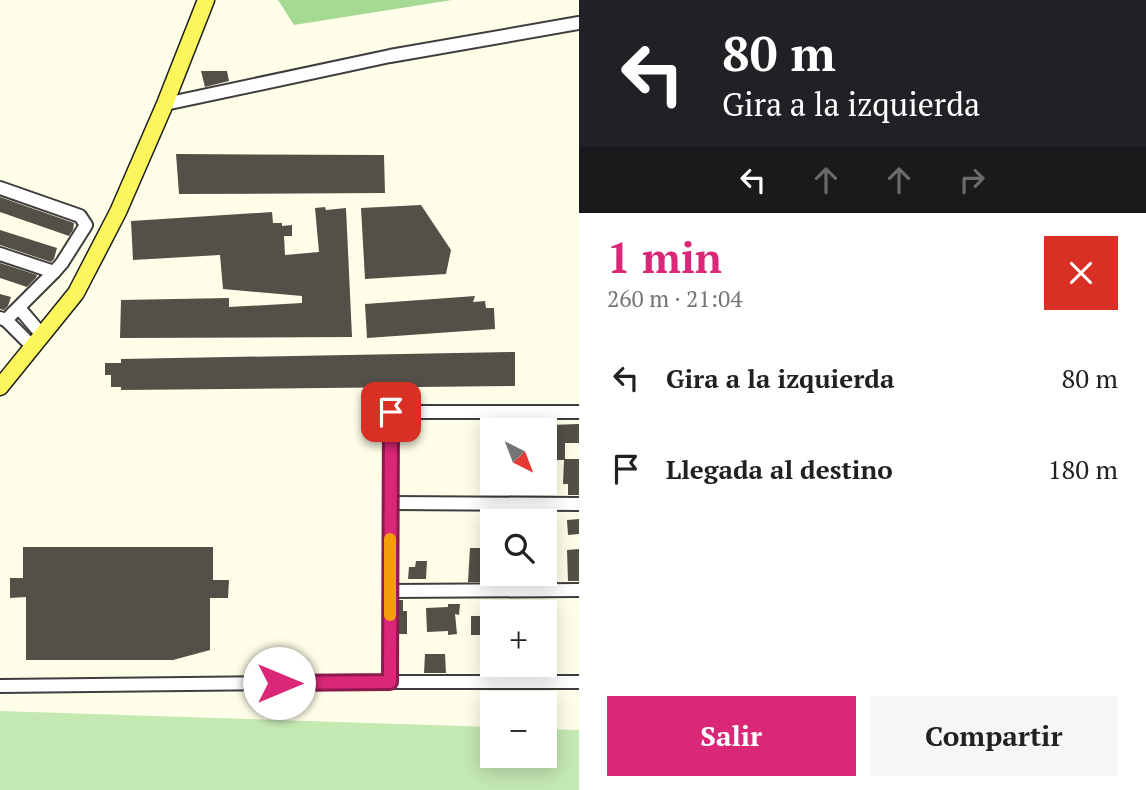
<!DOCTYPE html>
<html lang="es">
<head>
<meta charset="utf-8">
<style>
  :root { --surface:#fff; --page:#f6f6f6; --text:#202124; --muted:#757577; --accent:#db2777 }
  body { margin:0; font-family:"PT Serif",serif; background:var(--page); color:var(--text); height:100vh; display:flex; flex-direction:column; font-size:26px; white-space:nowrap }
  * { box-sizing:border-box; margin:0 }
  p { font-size:23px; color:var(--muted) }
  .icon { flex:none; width:38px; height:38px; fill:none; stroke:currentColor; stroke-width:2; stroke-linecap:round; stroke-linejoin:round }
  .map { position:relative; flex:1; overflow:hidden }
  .side { display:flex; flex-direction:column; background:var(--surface); width:567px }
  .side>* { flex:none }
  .guide { background:#202124; color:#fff; overflow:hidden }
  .needle { width:46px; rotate:138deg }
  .controls { position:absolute; left:480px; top:418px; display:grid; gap:14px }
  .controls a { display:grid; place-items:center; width:77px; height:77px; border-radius:0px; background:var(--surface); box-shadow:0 4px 18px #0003; font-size:35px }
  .pin { position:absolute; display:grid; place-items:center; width:60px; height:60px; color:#fff; margin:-30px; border-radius:14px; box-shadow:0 4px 10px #0006 }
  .me { position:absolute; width:77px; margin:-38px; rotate:90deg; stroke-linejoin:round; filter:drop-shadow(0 0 5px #0008) }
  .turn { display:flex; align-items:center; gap:24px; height:147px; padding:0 28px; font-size:32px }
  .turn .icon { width:91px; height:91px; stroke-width:2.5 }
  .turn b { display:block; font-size:49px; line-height:60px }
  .lanes { display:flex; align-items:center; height:66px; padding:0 28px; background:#0003; justify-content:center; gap:35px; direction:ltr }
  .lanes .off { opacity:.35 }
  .round { display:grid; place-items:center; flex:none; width:74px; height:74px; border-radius:0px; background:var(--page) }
  .summary { display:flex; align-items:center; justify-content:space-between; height:119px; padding:0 28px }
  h1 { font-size:42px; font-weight:600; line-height:52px; color:var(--accent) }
  .primary-button { display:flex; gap:14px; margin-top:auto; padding:14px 28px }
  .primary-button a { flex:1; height:80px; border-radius:0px; background:var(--accent); color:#fff; font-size:28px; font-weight:600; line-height:80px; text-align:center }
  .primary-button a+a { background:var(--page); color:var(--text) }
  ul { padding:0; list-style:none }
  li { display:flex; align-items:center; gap:21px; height:91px; padding:0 28px }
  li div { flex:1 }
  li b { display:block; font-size:26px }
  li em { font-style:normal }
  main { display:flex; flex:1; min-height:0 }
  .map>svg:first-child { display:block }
  .green { fill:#c4e9b3 }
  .forest { fill:#a4da92 }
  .building { fill:#544f47 }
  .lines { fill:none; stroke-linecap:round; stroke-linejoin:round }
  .minor-casing { stroke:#3e3e3e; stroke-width:16 }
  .major-casing { stroke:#1c1c1c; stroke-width:19 }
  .minor { stroke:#fff; stroke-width:12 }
  .major { stroke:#fcf55c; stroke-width:16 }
  .route-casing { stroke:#8e194d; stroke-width:18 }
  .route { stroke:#db2777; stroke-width:12 }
  .slow { stroke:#f59e0b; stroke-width:12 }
</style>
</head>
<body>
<main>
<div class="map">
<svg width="579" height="790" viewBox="0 0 579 790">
  <rect width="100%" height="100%" fill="#ffffe9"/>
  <polygon class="green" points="0,711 492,727 492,756 544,756 544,729 579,730 579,790 0,790"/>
  <polygon class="forest" points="278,0 452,0 294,25"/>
  <g class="building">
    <polygon points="201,71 227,71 229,81 205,87"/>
    <polygon points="176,154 384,155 385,193 179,194"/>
    <polygon points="0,197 74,223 73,230 69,236 0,212"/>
    <polygon points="421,205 451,250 446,274 365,279 361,208"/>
    <polygon points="325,207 326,210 346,208 352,337 120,338 121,300 229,298 229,307 302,303 302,296 223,289 220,255 133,260 131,221 272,212 273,223 282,223 282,226 292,225 292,236 284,236 285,255 319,252 315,208"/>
    <polygon points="0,230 57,248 54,259 51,262 0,245"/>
    <polygon points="0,263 37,275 36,278 27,287 0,278"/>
    <polygon points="0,294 11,297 8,306 4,310 0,309"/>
    <polygon points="475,296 473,302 485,301 486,308 494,308 495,329 367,338 365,304"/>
    <polygon points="515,352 515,386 121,390 121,387 111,387 111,375 105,375 105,363 121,363 121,359"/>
    <polygon points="579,424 579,443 565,443 565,459 579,459 579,495 568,495 568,484 563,484 564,460 548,460 547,441 550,441 550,425"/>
    <polygon points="579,519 579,534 568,535 567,520"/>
    <polygon points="23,547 213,547 213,580 229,580 228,598 210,598 210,650 173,660 26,660 26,597 10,598 10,578 23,578"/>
    <polygon points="470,548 487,548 486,582 468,582"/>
    <polygon points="579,549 579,581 568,581 567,550"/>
    <polygon points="416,561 427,561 426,579 408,579 409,567 415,567"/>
    <polygon points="399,600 403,600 403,611 407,611 407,634 399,634"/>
    <polygon points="448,604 460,604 459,615 455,614 457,634 448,635 448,631 427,632 426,608 448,607"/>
    <rect x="471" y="616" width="21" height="19"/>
    <polygon points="425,654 445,654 446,673 424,673"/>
    <polygon points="556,663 556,673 545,673 544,664"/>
  </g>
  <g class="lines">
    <g class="minor-casing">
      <g id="minor">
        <polyline points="165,104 390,56 579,23"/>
        <polyline points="0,188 80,216 86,225 62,263 54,272"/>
        <polyline points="0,254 54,272 6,320 0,318"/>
        <polyline points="19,308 42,335"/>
        <polyline points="6,320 33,347"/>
        <polyline points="390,503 579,504"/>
        <polyline points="390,591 579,590"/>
        <polyline points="390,682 391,412 579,412"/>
        <polyline points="0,686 390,682 579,682"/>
      </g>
    </g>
    <g class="major-casing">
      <polyline id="major" points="0,387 76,293 118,212 165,104 206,0"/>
    </g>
    <use href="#minor" class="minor"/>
    <use href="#major" class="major"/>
  </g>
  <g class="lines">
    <g class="route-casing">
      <polyline id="route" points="279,683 390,682 391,412"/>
    </g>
    <use href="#route" class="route"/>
    <polyline class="slow" points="390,539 390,615"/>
  </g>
</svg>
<div class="controls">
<a><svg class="needle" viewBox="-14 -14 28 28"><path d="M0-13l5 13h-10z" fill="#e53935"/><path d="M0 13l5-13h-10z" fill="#757577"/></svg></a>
<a><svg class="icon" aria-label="search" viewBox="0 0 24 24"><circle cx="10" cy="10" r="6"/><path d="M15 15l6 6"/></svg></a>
<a>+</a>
<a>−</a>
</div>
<div class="pin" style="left:391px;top:412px;background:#d93025"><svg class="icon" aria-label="arrive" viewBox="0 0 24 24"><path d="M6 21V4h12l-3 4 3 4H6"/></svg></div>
<svg class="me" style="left:279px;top:683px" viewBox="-20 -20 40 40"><circle r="19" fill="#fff"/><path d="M0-13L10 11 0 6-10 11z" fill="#db2777"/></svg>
</div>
<section class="side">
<div class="guide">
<div class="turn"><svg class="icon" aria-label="left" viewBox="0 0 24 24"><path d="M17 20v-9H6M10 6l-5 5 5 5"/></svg><div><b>80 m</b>Gira a la izquierda</div></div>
<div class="lanes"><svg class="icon" aria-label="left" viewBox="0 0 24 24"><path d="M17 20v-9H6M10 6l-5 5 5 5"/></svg><svg class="icon off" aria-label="ahead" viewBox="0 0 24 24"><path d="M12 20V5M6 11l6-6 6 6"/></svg><svg class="icon off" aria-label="ahead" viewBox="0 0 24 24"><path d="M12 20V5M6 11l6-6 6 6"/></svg><svg class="icon off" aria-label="right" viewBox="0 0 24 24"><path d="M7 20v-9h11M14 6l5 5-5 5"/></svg></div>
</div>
<div class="summary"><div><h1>1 min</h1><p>260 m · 21:04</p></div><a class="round" style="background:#d93025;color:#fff"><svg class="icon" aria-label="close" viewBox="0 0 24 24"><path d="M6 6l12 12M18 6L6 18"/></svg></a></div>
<ul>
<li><svg class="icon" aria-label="left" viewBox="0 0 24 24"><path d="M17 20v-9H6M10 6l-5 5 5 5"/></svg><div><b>Gira a la izquierda</b></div><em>80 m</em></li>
<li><svg class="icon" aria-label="arrive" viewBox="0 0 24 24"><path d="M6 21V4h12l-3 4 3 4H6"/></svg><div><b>Llegada al destino</b></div><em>180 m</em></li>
</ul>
<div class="primary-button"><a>Salir</a><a>Compartir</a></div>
</section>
</main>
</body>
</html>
